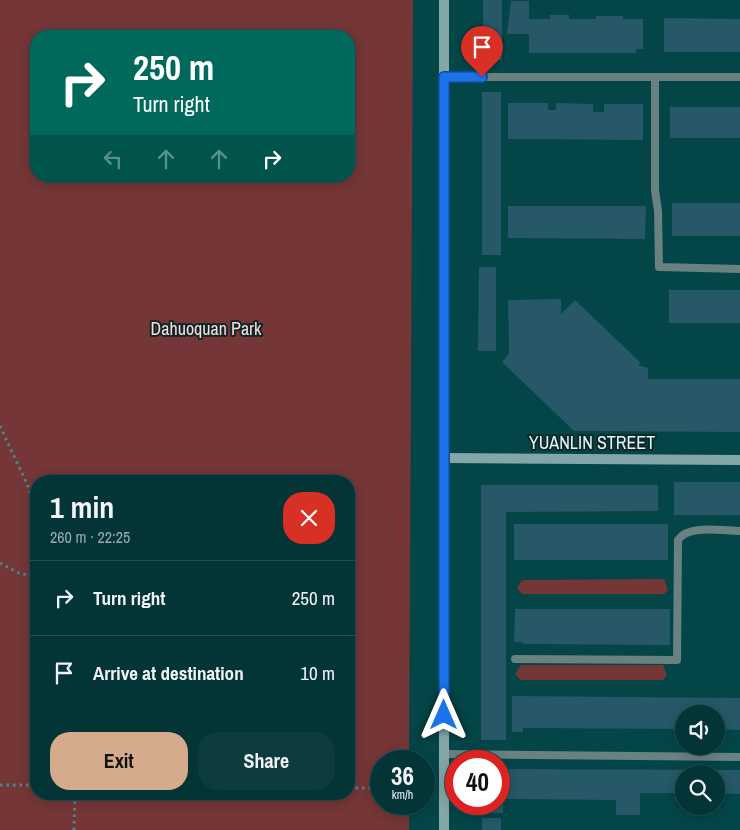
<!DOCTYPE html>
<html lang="en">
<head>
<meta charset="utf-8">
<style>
  :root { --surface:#033436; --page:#0d3c3e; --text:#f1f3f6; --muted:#97aaad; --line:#244f51; --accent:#d6ab8b }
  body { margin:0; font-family:"Archivo Narrow",sans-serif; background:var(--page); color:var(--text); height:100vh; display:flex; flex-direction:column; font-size:19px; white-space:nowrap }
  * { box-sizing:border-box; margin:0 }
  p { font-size:16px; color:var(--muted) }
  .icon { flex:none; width:28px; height:28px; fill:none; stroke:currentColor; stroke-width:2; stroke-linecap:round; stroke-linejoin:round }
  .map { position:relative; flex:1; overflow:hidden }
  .side { position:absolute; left:30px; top:475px; width:325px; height:325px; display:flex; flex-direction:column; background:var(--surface); border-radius:20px; box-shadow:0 2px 12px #0003,0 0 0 1px var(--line) }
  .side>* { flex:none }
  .guide { position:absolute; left:30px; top:30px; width:325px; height:152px; border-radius:20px; box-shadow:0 2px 12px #0003,0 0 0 1px var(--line); background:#00695c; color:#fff; overflow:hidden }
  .controls { position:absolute; left:675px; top:705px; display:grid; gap:10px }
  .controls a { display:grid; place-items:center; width:50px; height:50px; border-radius:50%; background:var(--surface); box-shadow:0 2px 12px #0003,0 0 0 1px var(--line); font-size:25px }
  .speed { position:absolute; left:370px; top:750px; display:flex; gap:10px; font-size:25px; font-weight:700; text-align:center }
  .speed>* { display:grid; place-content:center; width:65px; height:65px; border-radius:50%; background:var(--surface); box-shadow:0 2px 12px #0003,0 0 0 1px var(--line); line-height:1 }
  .speed small { font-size:12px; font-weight:400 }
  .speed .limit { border:8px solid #d22; background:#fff; color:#111 }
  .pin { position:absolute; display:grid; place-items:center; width:42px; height:42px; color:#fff; margin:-51px -21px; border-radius:50% 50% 50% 0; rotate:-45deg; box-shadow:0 0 5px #0007 }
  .pin .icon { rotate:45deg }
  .me { position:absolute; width:55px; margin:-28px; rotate:0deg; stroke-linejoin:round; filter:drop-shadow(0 0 4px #0008) }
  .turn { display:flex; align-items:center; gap:18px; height:105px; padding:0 20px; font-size:22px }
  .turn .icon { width:65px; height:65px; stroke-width:2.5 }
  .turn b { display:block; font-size:35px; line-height:42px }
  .lanes { display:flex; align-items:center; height:48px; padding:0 20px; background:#0003; justify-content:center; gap:25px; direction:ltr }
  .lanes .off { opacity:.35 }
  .round { display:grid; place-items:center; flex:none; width:52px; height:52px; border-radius:20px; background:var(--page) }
  .head { display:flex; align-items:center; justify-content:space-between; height:85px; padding:0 20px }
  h1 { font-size:30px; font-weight:800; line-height:38px }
  .primary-button { display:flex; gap:10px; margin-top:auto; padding:10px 20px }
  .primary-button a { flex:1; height:58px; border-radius:20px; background:var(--accent); color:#111; font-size:20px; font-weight:800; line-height:58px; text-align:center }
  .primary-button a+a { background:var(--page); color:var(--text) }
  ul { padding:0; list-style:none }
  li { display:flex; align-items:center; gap:15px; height:75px; padding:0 20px; border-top:1px solid var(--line) }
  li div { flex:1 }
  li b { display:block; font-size:19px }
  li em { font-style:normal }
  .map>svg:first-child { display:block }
  .green { fill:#743637; fill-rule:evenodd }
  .building { fill:#265867 }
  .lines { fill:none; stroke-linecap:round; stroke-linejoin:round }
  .path { stroke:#518588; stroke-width:3; stroke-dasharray:2.5 4; stroke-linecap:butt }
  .lane { stroke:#6a8182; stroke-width:8 }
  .secondary { stroke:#83a7a9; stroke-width:10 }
  .route-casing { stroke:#114b97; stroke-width:12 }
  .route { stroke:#1a73e8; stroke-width:9 }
  .labels { text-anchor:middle; stroke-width:4; stroke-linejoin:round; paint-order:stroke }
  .park-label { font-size:18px; fill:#fbdcdb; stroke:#102729 }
  .street-label { font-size:18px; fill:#dbf8f9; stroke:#102729 }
</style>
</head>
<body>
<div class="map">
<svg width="740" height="830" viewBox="0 0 740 830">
  <rect width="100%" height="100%" fill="#044548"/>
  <g class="green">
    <path d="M 0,0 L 413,0 L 409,761 L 381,761 L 381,804 L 409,804 L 409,830 L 0,830 ZM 36,36 L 349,36 L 349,176 L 36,176 ZM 36,481 L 349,481 L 349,794 L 36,794 Z"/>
    <polygon points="664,579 668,590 664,594 522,594 517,588 522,580"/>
    <polygon points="521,665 663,665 667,675 663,680 521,680 515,674"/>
  </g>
  <g class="building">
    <rect x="483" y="0" width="19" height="60"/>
    <polygon points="511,1 529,1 529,19 550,19 550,15 569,15 569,19 596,19 596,16 623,16 623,19 643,19 643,49 636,49 636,53 529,53 529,34 507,34"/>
    <polygon points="664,18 740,19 740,52 664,52"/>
    <rect x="482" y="92" width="19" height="163"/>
    <polygon points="508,103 548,103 548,110 556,110 556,103 593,104 593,112 604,112 604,104 643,104 643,140 508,139"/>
    <rect x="670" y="107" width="70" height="31"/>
    <rect x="672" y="203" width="68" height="33"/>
    <polygon points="508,206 646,206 645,239 508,238"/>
    <polygon points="479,267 496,267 496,351 478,351"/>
    <rect x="669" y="290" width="71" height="33"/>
    <polygon points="561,299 561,314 575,300 641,363 638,365 648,368 648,379 740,379 740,432 574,431 502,362 509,354 508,300"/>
    <rect x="674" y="482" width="66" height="33"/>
    <polygon points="481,485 658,485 658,511 506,512 506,740 481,740"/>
    <rect x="514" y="524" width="154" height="36"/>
    <polygon points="515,609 670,609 670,645 523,644 523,642 514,642"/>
    <polygon points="512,696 740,698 740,730 716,729 716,714 684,714 684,729 523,728 523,732 512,732"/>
    <polygon points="499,769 740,770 740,794 716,793 716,774 684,774 684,793 640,793 640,815 616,815 616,800 503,799 503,813 482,813 482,804 499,804"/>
    <rect x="482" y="818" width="19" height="12"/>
  </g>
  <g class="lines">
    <g class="path">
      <polyline points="0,426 27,484 36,512"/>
      <polyline points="0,563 19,573 36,577"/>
      <polyline points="0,785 36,785"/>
      <polyline points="349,788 381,788"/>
      <polyline points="424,788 433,788"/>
      <polyline points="74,830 75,794"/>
    </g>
    <g class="lane">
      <polyline points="444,77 740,77"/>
      <polyline points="655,77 655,190 658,211 659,267 740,269"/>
      <path d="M 515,659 L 677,660 L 678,540 C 688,524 723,531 740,531"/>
      <polyline points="444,754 740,757"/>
    </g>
    <g class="secondary">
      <polyline points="444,0 444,830"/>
      <polyline points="444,458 740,460"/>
    </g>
  </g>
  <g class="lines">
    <g class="route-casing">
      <polyline id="route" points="444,715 444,77 482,77"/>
    </g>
    <use href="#route" class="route"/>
  </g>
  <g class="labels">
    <g class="park-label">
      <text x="206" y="335">Dahuoquan Park</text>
    </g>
    <g class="street-label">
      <text x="592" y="449">YUANLIN STREET</text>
    </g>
  </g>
</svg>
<div class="controls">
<a><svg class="icon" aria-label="sound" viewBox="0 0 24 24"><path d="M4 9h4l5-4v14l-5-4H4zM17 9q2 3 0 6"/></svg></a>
<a><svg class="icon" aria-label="search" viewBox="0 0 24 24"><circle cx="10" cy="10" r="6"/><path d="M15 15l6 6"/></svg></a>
</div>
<div class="speed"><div>36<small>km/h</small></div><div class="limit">40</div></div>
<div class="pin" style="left:482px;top:77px;background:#d93025"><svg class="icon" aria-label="arrive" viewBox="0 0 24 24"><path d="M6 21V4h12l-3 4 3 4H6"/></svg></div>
<svg class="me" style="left:444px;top:715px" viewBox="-20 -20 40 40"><path d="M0-17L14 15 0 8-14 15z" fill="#1a73e8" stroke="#fff" stroke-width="4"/></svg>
<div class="guide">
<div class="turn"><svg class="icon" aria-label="right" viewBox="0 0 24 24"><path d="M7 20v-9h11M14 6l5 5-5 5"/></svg><div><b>250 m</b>Turn right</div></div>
<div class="lanes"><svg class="icon off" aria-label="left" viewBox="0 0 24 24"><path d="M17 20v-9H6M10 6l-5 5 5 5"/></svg><svg class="icon off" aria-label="ahead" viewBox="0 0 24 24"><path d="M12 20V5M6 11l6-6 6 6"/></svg><svg class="icon off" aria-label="ahead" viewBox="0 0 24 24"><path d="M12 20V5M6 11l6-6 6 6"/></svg><svg class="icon" aria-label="right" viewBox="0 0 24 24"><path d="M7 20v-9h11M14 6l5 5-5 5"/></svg></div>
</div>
<section class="side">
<div class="head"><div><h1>1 min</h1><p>260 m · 22:25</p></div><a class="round" style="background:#d93025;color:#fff"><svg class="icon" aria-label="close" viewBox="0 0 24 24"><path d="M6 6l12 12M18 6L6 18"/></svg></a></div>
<ul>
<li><svg class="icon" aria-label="right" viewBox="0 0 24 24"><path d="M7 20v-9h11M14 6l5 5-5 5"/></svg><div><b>Turn right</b></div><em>250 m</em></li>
<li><svg class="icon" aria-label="arrive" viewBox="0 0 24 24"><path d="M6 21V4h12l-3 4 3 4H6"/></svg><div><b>Arrive at destination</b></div><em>10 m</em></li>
</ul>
<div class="primary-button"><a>Exit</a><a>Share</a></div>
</section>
</div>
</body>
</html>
